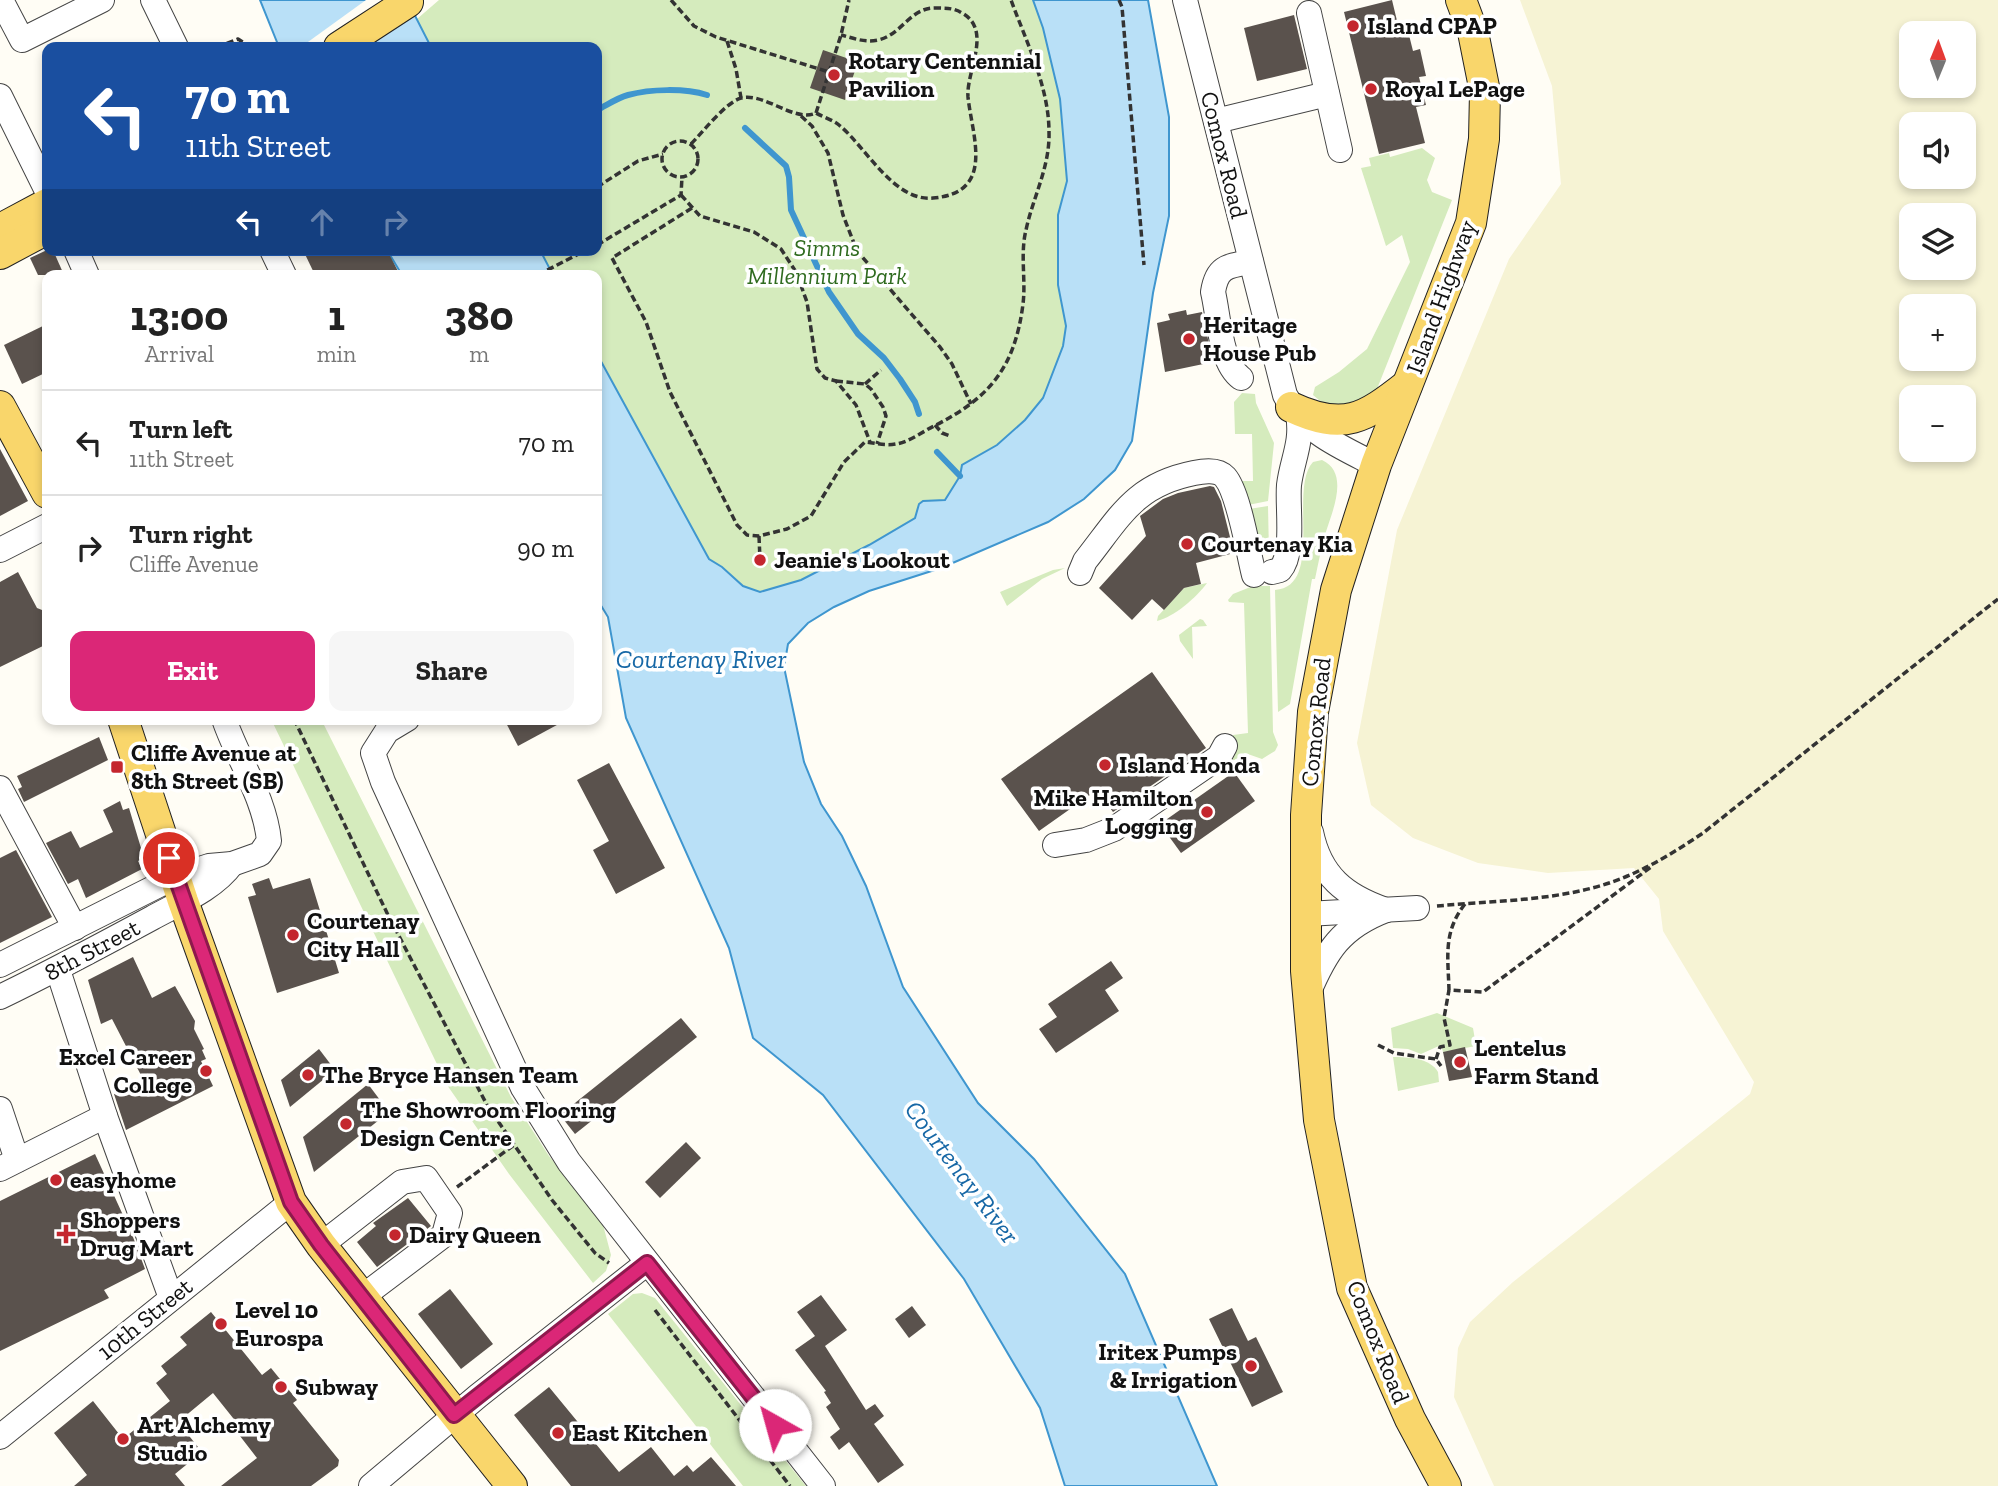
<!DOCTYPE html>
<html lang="en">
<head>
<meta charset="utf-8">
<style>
  :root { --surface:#fff; --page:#f6f6f6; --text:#222; --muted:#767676; --line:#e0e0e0; --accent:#db2777 }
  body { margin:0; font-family:"Zilla Slab",serif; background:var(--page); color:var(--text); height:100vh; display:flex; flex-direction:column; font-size:26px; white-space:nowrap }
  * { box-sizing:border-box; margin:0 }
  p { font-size:23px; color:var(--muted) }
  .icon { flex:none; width:38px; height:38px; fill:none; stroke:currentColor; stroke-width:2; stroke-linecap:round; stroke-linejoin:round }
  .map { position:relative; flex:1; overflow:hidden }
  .panel { position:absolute; left:42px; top:270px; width:560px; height:455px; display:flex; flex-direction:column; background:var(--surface); border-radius:14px; box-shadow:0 4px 10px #0003 }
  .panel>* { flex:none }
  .banner { position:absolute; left:42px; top:42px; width:560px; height:214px; border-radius:14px; box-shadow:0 4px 10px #0003; background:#1a4fa0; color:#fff; overflow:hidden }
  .needle { width:46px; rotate:1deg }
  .controls { position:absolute; left:1899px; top:21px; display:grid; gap:14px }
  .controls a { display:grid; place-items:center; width:77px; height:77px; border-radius:14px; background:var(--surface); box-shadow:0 4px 10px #0003; font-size:35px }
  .pin { position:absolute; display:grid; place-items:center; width:60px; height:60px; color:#fff; margin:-30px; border:4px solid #fff; border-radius:50%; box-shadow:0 2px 7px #0007 }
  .me { position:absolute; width:77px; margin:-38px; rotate:322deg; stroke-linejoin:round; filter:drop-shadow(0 0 5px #0008) }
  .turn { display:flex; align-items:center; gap:24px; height:147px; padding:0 28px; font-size:32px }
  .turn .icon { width:91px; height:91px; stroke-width:2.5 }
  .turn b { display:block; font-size:49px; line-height:60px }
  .lanes { display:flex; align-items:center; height:66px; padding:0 28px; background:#0003; justify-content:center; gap:35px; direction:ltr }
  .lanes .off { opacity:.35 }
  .eta { display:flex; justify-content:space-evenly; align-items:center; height:119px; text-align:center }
  .eta b { font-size:42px; font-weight:800; line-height:49px }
  .button { display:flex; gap:14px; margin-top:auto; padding:14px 28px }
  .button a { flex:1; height:80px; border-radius:14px; background:var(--accent); color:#fff; font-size:28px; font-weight:800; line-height:80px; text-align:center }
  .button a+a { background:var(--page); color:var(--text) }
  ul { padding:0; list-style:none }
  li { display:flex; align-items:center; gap:21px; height:105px; padding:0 28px; border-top:2px solid var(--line) }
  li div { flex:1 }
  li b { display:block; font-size:26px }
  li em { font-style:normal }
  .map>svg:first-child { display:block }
  .farmland { fill:#f6f3d4; fill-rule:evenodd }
  .green { fill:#d5ebbd }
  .water { fill:#b9e0f7; stroke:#3f96cf; stroke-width:2 }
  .pier { fill:#fffdf5 }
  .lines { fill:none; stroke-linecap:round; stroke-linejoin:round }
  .stream { stroke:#3f96cf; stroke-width:6 }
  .building { fill:#5a524d }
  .minor-casing { stroke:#444; stroke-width:26 }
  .major-casing { stroke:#222; stroke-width:32 }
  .path { stroke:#333; stroke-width:3.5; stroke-dasharray:7 3.5; stroke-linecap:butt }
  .minor { stroke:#fff; stroke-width:24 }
  .major { stroke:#f9d66b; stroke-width:30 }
  .route-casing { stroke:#8e194d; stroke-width:18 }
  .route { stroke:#db2777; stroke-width:12 }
  .poi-dot { fill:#c4262e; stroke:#fff; stroke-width:2.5 }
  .labels { text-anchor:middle; stroke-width:7; stroke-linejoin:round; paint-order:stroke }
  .poi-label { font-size:24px; font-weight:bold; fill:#111; stroke:#fff; text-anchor:start }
  .street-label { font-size:24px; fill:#111; stroke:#fff }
  .park-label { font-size:24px; font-style:italic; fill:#2f6b1f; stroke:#fff }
  .water-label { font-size:26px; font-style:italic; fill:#1768a6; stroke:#fff }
</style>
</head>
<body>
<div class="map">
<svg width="1998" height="1486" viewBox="0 0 1998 1486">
  <rect width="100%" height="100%" fill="#fffdf5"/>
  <path class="farmland" d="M 1520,0 L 1998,0 L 1998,1486 L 1494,1486 L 1454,1397 L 1458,1348 L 1470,1322 L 1513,1282 L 1739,1103 L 1750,1094 L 1754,1082 L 1663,931 L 1659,899 L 1634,868 L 1548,873 L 1478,863 L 1413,838 L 1371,805 L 1357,743 L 1397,530 L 1509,259 L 1561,184 L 1552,86 ZM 1911,33 L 1964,33 L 1964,86 L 1911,86 ZM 1911,124 L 1964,124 L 1964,177 L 1911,177 ZM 1911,215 L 1964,215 L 1964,268 L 1911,268 ZM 1911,306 L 1964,306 L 1964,359 L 1911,359 ZM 1911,397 L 1964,397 L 1964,450 L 1911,450 Z"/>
  <g class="green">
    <polygon points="439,0 1033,0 1043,28 1060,99 1067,181 1058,215 1058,285 1066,325 1063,346 1043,398 1025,420 997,445 962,465 960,476 945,500 923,501 918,508 915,518 869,545 801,580 760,592 743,586 722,567 709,559 597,354 597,275 553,275 540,250 597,250 597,47 431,47 417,19"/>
    <polygon points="1422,148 1435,158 1427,180 1432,192 1452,200 1375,394 1357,406 1325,405 1313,395 1315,387 1339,372 1367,349 1410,262 1402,235 1386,246 1361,168 1371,166 1369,158 1389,153 1390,157"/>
    <polygon points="1242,393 1255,394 1256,403 1274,443 1268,501 1248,505 1241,481 1253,481 1252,434 1235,434 1234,402"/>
    <path d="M 1322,460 C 1351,473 1331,514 1325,535 C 1321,550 1318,564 1315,579 L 1312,579 L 1290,704 L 1278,712 L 1275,590 C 1325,587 1288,488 1313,462 Z"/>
    <polygon points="1268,506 1269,554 1260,549 1249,509"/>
    <polygon points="1065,568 1042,579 1007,606 1000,592 1053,570"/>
    <path d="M 1207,583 C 1197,597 1174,617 1157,621 L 1158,616 L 1184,588 Z"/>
    <polygon points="1253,586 1270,586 1273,732 1278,745 1275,751 1262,759 1245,753 1233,761 1230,756 1233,735 1248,733 1244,603 1229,602 1228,600 1233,594"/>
    <polygon points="1200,619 1203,620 1207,626 1192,627 1193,659 1180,641 1179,635"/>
    <polygon points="271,719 321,719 511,1097 549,1156 602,1221 611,1255 606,1271 593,1283 509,1174 447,1085"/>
    <polygon points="1437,1013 1473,1028 1476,1046 1443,1052 1441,1045 1421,1054 1408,1049 1393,1048 1391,1028"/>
    <path d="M 1393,1057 C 1408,1057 1430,1058 1438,1072 L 1439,1082 L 1398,1091 Z"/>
    <polygon points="642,1293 655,1298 806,1486 743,1486 608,1314 633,1294"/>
  </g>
  <g class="water">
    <polygon points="260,0 407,0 431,47 279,47"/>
    <polygon points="1033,0 1148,0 1169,117 1169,216 1153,293 1132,441 1115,470 1084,499 1048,522 941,568 869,591 834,607 808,623 788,644 784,667 804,762 821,804 842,836 866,886 903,987 978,1103 1034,1159 1125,1274 1217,1486 1065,1486 1040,1408 964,1279 823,1095 753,1038 729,948 626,718 608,617 597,599 597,354 709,559 722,567 743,586 760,592 801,580 869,545 915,518 919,504 923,501 945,500 960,476 962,465 997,445 1025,420 1043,398 1063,346 1066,326 1058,285 1058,215 1067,181 1060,99 1043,28"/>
    <polygon points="387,250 540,250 553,275 402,275"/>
  </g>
  <polygon class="pier" points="366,0 411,0 417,12 366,47 301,47"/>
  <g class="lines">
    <g class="stream">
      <path d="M 597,110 C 607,105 617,98 628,95 C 650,89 685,88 707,95"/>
      <polyline points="745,128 786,166 789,177 791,210 829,292 858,334 884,358 900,379 915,402 919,414"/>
      <polyline points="937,452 960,476"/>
    </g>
  </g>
  <g class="building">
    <polygon points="1392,0 1398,25 1406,23 1413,51 1420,49 1426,76 1419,77 1426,105 1416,107 1425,143 1379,154 1344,12"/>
    <polygon points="1294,15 1307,69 1257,81 1244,28"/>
    <polygon points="823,50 858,62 845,100 810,88"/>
    <polygon points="47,250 53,250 64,275 38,275 30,258"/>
    <polygon points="303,250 387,250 400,275 315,275"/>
    <polygon points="1186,310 1187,315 1202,312 1213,362 1165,372 1157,323 1170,320 1168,314"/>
    <polygon points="47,324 47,372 22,384 4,345"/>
    <polygon points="0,449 28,501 0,516"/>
    <polygon points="1210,486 1214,487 1221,501 1234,553 1196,563 1201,584 1184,588 1164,610 1152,599 1132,620 1099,588 1146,536 1140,516 1163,499 1178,493"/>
    <polygon points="18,572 37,608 47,612 47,644 0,667 0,582"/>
    <polygon points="1152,672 1206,748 1113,812 1097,790 1039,831 1001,779"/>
    <polygon points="504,719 568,719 518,746"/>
    <polygon points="99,737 108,760 24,802 18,789 22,787 17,776"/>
    <polygon points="609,763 665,868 616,894 593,850 609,841 577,780"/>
    <polygon points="1234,772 1255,801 1181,853 1160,824"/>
    <polygon points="120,801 123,810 129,808 144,858 138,861 142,869 86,898 78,879 68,884 46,843 71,831 80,848 113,832 103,810"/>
    <polygon points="16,850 52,917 0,943 0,858"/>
    <polygon points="269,878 273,889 310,878 339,973 277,993 248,897 256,895 252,884"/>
    <polygon points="133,957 152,998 175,986 195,1021 194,1029 204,1049 202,1050 206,1059 201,1061 213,1086 126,1130 114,1094 143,1079 112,1019 101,1024 88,980"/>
    <polygon points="1111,961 1123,978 1105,990 1119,1011 1056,1053 1039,1029 1057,1017 1048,1004"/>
    <polygon points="681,1018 697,1037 575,1134 560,1115"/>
    <polygon points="1465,1047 1472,1077 1449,1081 1443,1052"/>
    <polygon points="319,1049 335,1070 290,1107 281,1080"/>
    <polygon points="368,1084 389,1112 314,1172 303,1137"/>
    <polygon points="686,1142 701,1158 660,1198 645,1182"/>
    <polygon points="95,1154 133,1237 145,1269 104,1290 109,1298 0,1351 0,1201"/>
    <polygon points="408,1198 431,1226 377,1267 357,1242 376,1226 373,1223"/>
    <polygon points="450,1289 493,1344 461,1369 418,1314"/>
    <polygon points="821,1295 847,1330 825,1346 866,1410 875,1404 884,1416 874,1424 904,1465 878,1483 849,1442 839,1450 830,1437 840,1429 826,1407 831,1403 824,1392 826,1391 795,1350 815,1336 797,1312"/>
    <polygon points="912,1306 926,1325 909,1338 895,1319"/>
    <polygon points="1232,1308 1248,1341 1256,1337 1283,1392 1252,1407 1209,1319"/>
    <polygon points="211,1312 262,1375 271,1368 297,1400 293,1403 339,1460 338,1466 311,1486 221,1486 257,1458 233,1427 237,1423 213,1393 178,1422 202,1452 175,1474 185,1486 74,1486 87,1475 54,1433 93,1401 123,1439 170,1401 156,1383 167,1374 161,1366 187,1345 180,1337"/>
    <polygon points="549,1387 619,1472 651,1447 674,1476 687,1465 693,1472 711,1457 736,1486 571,1486 514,1415"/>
  </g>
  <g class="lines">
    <g class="minor-casing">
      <g id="minor">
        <polyline points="1,0 22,40 102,0"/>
        <polyline points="153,0 176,47"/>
        <path d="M 1185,0 L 1285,395 C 1304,432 1341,447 1376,465"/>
        <polyline points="1309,13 1340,150"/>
        <polyline points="0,96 47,191"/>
        <polyline points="1216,121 1327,94"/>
        <polyline points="76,250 87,275"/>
        <polyline points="272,250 284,275"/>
        <path d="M 1241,378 C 1220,363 1219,317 1213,292 C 1217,266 1228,266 1251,262"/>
        <polyline points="0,550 47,526"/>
        <path d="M 1272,572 L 1280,570 C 1295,553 1287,508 1289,485 C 1292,460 1303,442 1298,415"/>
        <path d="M 1080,573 L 1085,561 C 1120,517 1134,485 1194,473 C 1203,471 1218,469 1225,477 C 1239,493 1248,552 1254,575"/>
        <polyline points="407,719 387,731 373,753 383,782 523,1088 569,1162 823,1486"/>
        <polyline points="0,788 75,928"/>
        <path d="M 1311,832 C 1320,876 1345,896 1386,910"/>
        <polyline points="1055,845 1086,840 1114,829 1219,757 1225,746"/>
        <polyline points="1306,914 1417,908"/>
        <path d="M 0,965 L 175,877 L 209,866 L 232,864 L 260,854 L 269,841 C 265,798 238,760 224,719"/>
        <polyline points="58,970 105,1116 171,1298"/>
        <path d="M 1308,994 C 1326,951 1341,927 1386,910"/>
        <path d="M 0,997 C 52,972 102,945 152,918 C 179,903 214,889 232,864"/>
        <polyline points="0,1109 17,1160"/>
        <polyline points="0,1169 105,1116"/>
        <polyline points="321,1245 402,1182 426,1178 450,1213 444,1235 362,1297"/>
        <polyline points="0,1437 291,1202"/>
        <polyline points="371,1486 478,1396 647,1263"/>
      </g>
    </g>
    <g class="major-casing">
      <g id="major">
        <polyline points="339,47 408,2"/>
        <polyline points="0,229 47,204"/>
        <polyline points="0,254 47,229"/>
        <polyline points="0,406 47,493"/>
        <path d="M 1291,407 C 1344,432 1365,418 1407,385"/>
        <polyline points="123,719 183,901 291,1202 321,1245 512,1486"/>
        <polyline points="1446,1486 1410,1419 1352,1288 1319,1120 1306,971 1306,815 1313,712 1336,590 1376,465 1471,223 1484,139 1485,92 1473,32 1461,0"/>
      </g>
    </g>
    <g class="path">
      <polyline points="671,0 694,26 716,37 829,72"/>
      <polyline points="1119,0 1122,7 1144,265"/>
      <polyline points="727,41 736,69 741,98"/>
      <polyline points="217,47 238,39 250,47"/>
      <polyline points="816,113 841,35 849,0"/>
      <polyline points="801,116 812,126 828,153 843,215 857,251 940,347 952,364 971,404"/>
      <circle cx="680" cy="159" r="18"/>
      <path d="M 691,144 C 703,132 725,103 741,98 C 764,92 795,123 816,113 C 823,117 833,120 839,125 C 866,147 894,202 933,198 C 996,193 972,136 968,97 C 966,71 993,30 962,13 C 954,8 946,8 936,8 C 910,7 902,35 878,40 C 865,43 853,38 841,35"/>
      <polyline points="597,187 638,161 663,154"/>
      <polyline points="681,195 700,216 754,232 781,249 796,272 807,302 817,369 825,378 836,381 856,405 870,442"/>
      <path d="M 692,208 L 612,258 L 646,322 L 670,392 L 737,525 L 747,535 L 759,536 L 787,529 L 811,516 L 844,462 L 865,442 C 876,443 885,446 896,444 C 909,442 922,432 934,426 C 990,398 1015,367 1023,304 C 1026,280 1020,254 1026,230 C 1033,197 1050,167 1049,132 C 1049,87 1026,41 1011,0"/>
      <polyline points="597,245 681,195 682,177"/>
      <polyline points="538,275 586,250"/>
      <polyline points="836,381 865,384 871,389 883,407 886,416 877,444"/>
      <polyline points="865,384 881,370"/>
      <polyline points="935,425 942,433 950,436"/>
      <polyline points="759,536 760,560"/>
      <polyline points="294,719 388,915 487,1105 552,1200 595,1253 609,1263"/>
      <path d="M 1465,904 C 1443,932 1448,956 1449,990 L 1483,992 L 1651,867"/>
      <path d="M 1437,906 C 1491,901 1550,901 1603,885 C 1639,874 1672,854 1703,833 L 1998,599"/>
      <polyline points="1378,1045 1394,1053 1436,1059 1441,1066"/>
      <polyline points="1436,1059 1440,1047 1450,1045 1444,1018 1449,990"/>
      <polyline points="457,1187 514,1145"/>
      <polyline points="655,1310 790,1486"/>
    </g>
    <use href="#minor" class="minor"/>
    <use href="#major" class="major"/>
  </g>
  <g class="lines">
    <g class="route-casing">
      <polyline id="route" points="169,858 291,1202 321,1245 454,1415 647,1263 775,1425"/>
    </g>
    <use href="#route" class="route"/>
  </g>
  <g class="poi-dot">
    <circle cx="1353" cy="26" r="7"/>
    <circle cx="834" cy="75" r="7"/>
    <circle cx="1371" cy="89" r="7"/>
    <circle cx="1189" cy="339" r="7"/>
    <circle cx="1187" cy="544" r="7"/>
    <circle cx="760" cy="560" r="7"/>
    <circle cx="1105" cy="765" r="7"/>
    <rect x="110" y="760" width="14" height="14" rx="3.5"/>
    <circle cx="1207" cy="812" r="7"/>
    <circle cx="293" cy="935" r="7"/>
    <circle cx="1460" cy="1062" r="7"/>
    <circle cx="206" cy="1071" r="7"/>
    <circle cx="308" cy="1075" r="7"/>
    <circle cx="346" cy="1124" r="7"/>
    <circle cx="56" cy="1180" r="7"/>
    <path d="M62.5 1223.5h7v7h7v7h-7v7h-7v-7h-7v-7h7z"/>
    <circle cx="395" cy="1235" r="7"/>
    <circle cx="221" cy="1324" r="7"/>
    <circle cx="1251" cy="1366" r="7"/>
    <circle cx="281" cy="1387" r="7"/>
    <circle cx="558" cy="1433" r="7"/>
    <circle cx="123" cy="1439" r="7"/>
  </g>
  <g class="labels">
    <g class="poi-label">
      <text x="1367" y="34">Island CPAP</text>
      <text x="848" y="69">Rotary Centennial<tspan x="848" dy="28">Pavilion</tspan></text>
      <text x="1385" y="97">Royal LePage</text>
      <text x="1203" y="333">Heritage<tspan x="1203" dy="28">House Pub</tspan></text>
      <text x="1201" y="552">Courtenay Kia</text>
      <text x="774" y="568">Jeanie's Lookout</text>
      <text x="131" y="761">Cliffe Avenue at<tspan x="131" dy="28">8th Street (SB)</tspan></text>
      <text x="1119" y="773">Island Honda</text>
      <text x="1193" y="806" text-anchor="end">Mike Hamilton<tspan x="1193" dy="28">Logging</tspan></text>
      <text x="307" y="929">Courtenay<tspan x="307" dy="28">City Hall</tspan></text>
      <text x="1474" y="1056">Lentelus<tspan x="1474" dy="28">Farm Stand</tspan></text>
      <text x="192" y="1065" text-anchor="end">Excel Career<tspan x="192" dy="28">College</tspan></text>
      <text x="322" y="1083">The Bryce Hansen Team</text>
      <text x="360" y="1118">The Showroom Flooring<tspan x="360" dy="28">Design Centre</tspan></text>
      <text x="70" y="1188">easyhome</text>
      <text x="80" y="1228">Shoppers<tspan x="80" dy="28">Drug Mart</tspan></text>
      <text x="409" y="1243">Dairy Queen</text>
      <text x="235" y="1318">Level 10<tspan x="235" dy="28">Eurospa</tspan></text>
      <text x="1237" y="1360" text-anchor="end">Iritex Pumps<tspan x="1237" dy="28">&amp; Irrigation</tspan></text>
      <text x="295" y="1395">Subway</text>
      <text x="137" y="1433">Art Alchemy<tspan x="137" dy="28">Studio</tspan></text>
      <text x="572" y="1441">East Kitchen</text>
    </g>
    <g class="street-label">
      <text transform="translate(1224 155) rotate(76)" y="8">Comox Road</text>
      <text transform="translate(1441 297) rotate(-70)" y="8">Island Highway</text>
      <text transform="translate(1316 722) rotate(-84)" y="8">Comox Road</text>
      <text transform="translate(92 950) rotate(-28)" y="8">8th Street</text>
      <text transform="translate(145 1319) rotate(-39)" y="8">10th Street</text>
      <text transform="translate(1378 1342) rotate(68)" y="8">Comox Road</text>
    </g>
    <g class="park-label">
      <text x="827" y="256">Simms<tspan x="827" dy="28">Millennium Park</tspan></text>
    </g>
    <g class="water-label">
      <text x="701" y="668">Courtenay River</text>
      <text transform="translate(962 1172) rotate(53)" y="9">Courtenay River</text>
    </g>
  </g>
</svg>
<div class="controls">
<a><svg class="needle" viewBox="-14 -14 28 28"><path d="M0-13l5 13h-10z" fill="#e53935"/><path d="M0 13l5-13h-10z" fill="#767676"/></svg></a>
<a><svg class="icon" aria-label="sound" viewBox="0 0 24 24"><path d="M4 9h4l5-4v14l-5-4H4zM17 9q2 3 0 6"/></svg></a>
<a><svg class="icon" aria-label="layers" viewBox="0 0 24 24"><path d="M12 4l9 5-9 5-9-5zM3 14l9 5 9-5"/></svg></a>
<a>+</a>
<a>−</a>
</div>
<div class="pin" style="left:169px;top:858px;background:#d93025"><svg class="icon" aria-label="arrive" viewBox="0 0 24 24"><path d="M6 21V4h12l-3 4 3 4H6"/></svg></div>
<svg class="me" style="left:775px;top:1425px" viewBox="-20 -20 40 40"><circle r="19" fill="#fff"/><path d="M0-13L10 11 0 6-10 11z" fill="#db2777"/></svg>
<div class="banner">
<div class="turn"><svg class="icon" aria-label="left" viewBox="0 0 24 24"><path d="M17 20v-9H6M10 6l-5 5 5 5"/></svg><div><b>70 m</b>11th Street</div></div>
<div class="lanes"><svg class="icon" aria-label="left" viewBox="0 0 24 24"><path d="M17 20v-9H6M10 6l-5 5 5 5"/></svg><svg class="icon off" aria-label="ahead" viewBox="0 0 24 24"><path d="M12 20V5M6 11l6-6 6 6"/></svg><svg class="icon off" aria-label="right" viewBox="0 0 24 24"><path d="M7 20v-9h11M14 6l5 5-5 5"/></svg></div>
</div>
<section class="panel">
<div class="eta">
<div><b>13:00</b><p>Arrival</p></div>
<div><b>1</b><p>min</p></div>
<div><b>380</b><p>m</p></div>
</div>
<ul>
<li><svg class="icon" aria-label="left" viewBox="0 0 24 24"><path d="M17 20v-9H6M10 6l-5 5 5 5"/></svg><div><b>Turn left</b><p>11th Street</p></div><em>70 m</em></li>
<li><svg class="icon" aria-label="right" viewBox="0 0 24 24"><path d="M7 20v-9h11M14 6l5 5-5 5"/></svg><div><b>Turn right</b><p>Cliffe Avenue</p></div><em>90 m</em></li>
</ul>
<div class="button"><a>Exit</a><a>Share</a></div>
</section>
</div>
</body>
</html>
